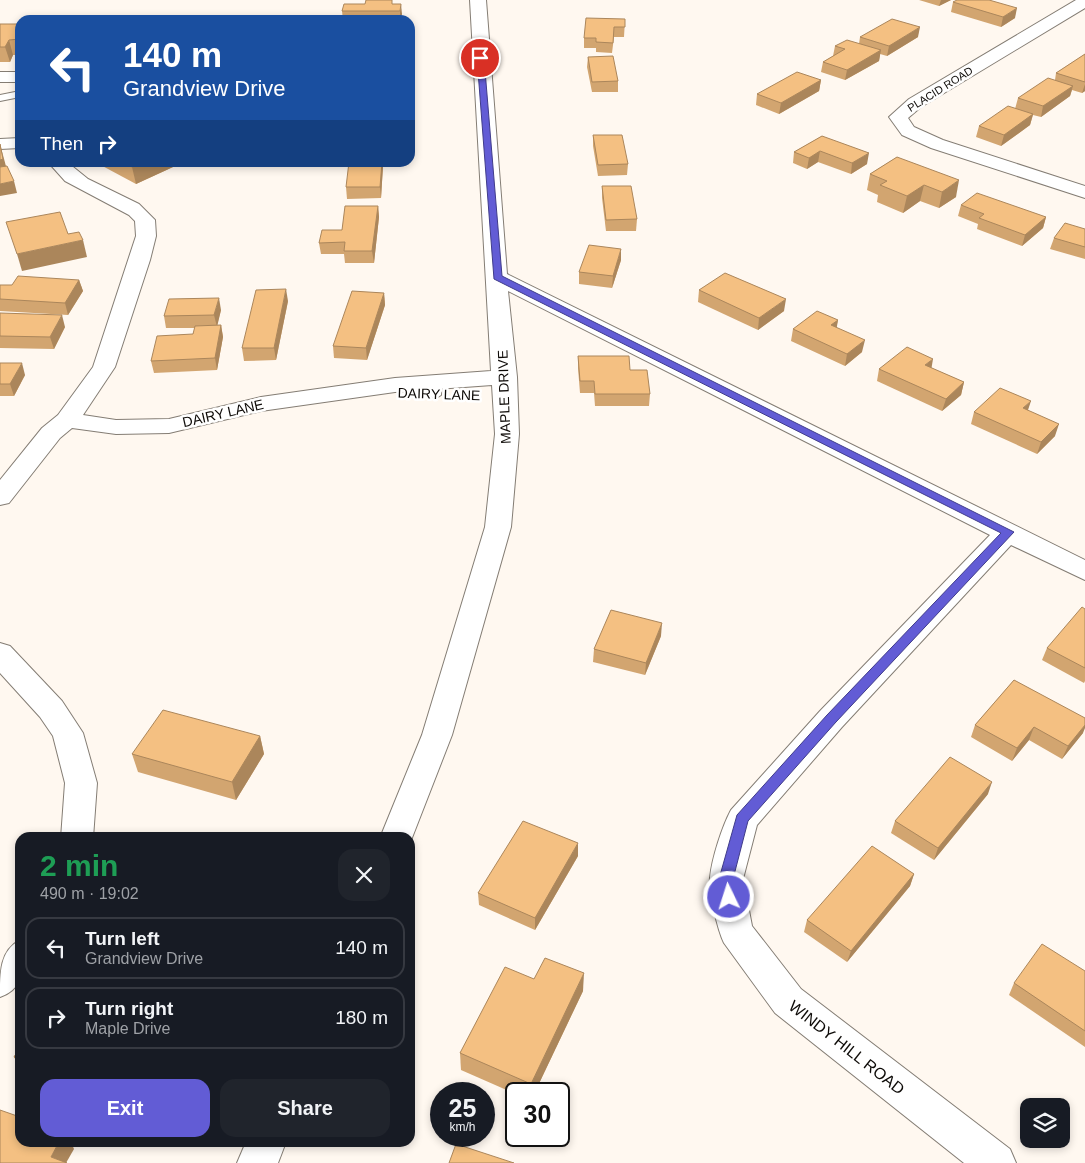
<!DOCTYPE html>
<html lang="en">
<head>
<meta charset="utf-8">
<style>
  :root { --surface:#171b24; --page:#20242c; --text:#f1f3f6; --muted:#9ea1a6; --line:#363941; --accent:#625cd5 }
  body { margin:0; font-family:Helvetica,sans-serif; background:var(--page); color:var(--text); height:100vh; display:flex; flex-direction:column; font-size:19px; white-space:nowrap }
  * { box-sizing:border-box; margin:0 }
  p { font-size:16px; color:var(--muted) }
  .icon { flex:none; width:28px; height:28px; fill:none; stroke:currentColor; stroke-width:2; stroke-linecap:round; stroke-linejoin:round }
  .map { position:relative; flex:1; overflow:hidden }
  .drawer { position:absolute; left:15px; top:832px; width:400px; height:315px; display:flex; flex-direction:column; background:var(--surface); border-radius:15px; box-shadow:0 2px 8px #0003 }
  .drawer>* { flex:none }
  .top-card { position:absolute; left:15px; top:15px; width:400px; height:152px; border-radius:15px; box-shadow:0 2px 8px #0003; background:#1a4fa0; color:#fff; overflow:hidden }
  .buttons { position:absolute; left:1020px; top:1098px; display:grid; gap:10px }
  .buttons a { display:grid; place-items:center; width:50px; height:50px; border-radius:10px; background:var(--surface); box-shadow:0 2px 8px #0003; font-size:25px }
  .speed { position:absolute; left:430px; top:1082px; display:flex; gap:10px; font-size:25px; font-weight:700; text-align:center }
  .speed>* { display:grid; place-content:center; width:65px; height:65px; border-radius:50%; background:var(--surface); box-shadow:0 2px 8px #0003; line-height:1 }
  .speed small { font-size:12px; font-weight:400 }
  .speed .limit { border:2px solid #111; border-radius:8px; background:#fff; color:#111 }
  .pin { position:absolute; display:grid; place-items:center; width:42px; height:42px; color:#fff; margin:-21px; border:2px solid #fff; border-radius:50%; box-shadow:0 1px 5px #0007 }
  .me { position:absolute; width:55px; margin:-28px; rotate:356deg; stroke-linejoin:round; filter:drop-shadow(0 0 4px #0008) }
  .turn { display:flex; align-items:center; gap:18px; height:105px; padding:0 25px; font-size:22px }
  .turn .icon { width:65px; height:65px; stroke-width:2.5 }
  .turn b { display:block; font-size:35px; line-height:42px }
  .then { display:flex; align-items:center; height:48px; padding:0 25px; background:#0003; gap:10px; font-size:19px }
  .round { display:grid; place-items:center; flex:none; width:52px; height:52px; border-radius:15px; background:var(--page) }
  .head { display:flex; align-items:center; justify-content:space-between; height:85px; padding:0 25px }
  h1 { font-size:30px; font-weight:700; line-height:38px; color:#1e9e55 }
  .primary-button { display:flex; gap:10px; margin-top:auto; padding:10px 25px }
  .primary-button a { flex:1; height:58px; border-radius:15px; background:var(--accent); color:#fff; font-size:20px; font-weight:700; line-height:58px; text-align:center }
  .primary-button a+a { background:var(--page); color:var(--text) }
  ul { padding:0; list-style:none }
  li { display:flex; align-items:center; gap:15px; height:62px; margin:0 10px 8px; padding:0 15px; border:2px solid var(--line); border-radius:15px }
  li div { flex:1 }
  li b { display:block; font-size:19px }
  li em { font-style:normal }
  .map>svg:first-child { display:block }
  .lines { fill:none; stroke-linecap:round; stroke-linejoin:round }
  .service-casing { stroke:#847d74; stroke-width:2 }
  .minor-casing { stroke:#847d74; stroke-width:2 }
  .service { fill:#fff; fill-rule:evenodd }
  .minor { fill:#fff; fill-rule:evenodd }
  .wall { fill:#d2a570 }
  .shaded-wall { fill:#ab865b }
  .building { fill:#f4c082; stroke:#ab865b }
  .route { fill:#625cd5; stroke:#403c8a }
  .labels { text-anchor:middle; stroke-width:5; stroke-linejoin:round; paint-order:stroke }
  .far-street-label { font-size:11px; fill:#0e0b08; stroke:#fff }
  .street-label { font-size:14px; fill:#0e0b08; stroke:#fff }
  .near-street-label { font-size:16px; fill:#0e0b08; stroke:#fff }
</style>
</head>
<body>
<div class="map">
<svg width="1085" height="1163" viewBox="0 0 1085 1163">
  <rect width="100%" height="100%" fill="#fff8f0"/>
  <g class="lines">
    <g class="service-casing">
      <g id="service">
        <polygon points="20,91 20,97 0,101 0,95"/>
        <polygon points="436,379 442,382 441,395 435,399 429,395 430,382"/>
      </g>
    </g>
    <g class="minor-casing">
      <g id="minor">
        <path d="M 470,0 L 486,0 L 507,274 L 1085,560 L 1085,580 L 1011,545 L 842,727 L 757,825 L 743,879 L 752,926 L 801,989 L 1010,1149 L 1016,1163 L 964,1163 L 775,1013 L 724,943 C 718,931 708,890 710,878 C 712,858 722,827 731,810 L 820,711 L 990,535 L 508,291 L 517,377 L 519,434 L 511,527 L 452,735 L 410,843 L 410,838 L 380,838 L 422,735 L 485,527 L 495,434 L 492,385 L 395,392 L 261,411 L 169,433 L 116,434 L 72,428 L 60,438 L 9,503 L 0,505 L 0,480 L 42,428 L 58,415 L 93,367 L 136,236 L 135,221 L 129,215 L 65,181 L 48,162 L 67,162 L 88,179 L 139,204 L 155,220 L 156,236 L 150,260 L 115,367 L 83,415 L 116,420 L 169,419 L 261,397 L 395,378 L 491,371 Z"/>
        <polygon points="1076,0 1085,0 1085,8 921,107 908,118 914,127 943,140 1085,186 1085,198 931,148 902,135 889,117 909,99"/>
        <rect x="0" y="72" width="20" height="10"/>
        <polygon points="20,138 20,148 0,149 0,139"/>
        <polygon points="0,643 10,646 62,701 83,733 97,783 93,838 61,838 65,783 53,736 40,717 0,673"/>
        <path d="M 20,940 C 20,966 28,987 0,997 C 0,971 0,951 20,940 Z"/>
        <polygon points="246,1142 286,1142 278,1163 237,1163"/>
      </g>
    </g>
    <use href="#service" class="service"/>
    <use href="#minor" class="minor"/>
  </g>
  <g class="wall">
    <polygon points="919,0 951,0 939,6"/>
    <polygon points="953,2 1015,18 1001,27 951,12"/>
    <polygon points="394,4 402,14 401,20 343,20 342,11"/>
    <polygon points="625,19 624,37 614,37 612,53 596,52 596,48 584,48 584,38"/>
    <polygon points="0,24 20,24 20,55 13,55 10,62 0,62"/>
    <polygon points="860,37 918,37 887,56 880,54 879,61 845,80 821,72 823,62 833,56 835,46 859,44"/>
    <polygon points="1085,54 1085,91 1082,93 1072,90 1070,96 1041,117 1033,115 1030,125 1001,146 976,137 979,126 1015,109 1018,98 1055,80 1056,73"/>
    <polygon points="588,57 618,81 618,92 592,92 587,67"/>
    <polygon points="821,80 819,91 779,114 756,105 757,94"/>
    <polygon points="593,135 628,164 627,175 598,176 593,146"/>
    <polygon points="822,136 867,164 851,174 818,162 807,169 793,163 794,152"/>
    <polygon points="897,157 956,197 939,208 920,201 903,213 877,202 878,195 867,190 870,174"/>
    <polygon points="95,162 172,162 173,167 136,184"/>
    <polygon points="383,166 381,198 347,199 346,187"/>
    <polygon points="602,186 637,219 636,231 606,231 602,198"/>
    <polygon points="961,205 1046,217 1043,228 1022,246 977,229 978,224 958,216"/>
    <polygon points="378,206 379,217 374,263 345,263 344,254 321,254 319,243 342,230"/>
    <polygon points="1085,229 1085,259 1050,249 1054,238"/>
    <polygon points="621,260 612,288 579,284 579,272"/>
    <polygon points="79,280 83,291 68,315 0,311 0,285 12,285"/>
    <polygon points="699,290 784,311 758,330 698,302"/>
    <polygon points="384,293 385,305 367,360 334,358 333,346"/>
    <polygon points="288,301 276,360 244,361 242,348"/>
    <polygon points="221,310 217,325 221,325 223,337 217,370 154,373 151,361 193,334 195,328 166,328 164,316"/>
    <polygon points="0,313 65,327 54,349 0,348"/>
    <polygon points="838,320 836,328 862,352 845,366 791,341 793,329"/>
    <polygon points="578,356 630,370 650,394 649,406 595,406 594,393 580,393 578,368"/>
    <polygon points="0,363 25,375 14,396 0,396"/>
    <polygon points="931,368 964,382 961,395 942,411 877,381 879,369"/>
    <polygon points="1028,410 1055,436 1037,454 971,424 974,412"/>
    <polygon points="1085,609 1085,681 1084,683 1042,660 1047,648"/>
    <polygon points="661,636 645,675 593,662 594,649"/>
    <polygon points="1014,680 1083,733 1062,759 1029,740 1012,761 971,737 975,725"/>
    <polygon points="260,736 264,754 236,800 138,772 132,754"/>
    <polygon points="988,794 934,860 891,833 895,821"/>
    <polygon points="578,856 535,930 479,905 478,893"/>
    <polygon points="914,874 910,886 847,962 804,932 807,920"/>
    <polygon points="1085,971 1085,1047 1009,995 1014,983"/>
    <polygon points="534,979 583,991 534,1094 516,1094 461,1070 460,1053"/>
    <polygon points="20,1047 20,1068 14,1057"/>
  </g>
  <g class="shaded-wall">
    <polygon points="941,0 951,0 939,6"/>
    <polygon points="401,4 402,14 400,20 400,11"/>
    <polygon points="1017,8 1015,18 1001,27 1003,17"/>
    <polygon points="920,27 918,37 887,56 889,46"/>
    <polygon points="9,40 13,55 10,62 5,47"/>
    <polygon points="881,50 879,61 845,80 847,70"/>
    <polygon points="821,80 819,91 779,114 781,103"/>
    <polygon points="1085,84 1085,91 1082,93"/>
    <polygon points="1073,86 1070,96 1041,117 1043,106"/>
    <polygon points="1033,114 1030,125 1001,146 1004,135"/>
    <polygon points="0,144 7,170 0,171"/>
    <polygon points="820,151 818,162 807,169 809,158"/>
    <polygon points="869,153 867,164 851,174 852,163"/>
    <polygon points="143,162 172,162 173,167 136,184 132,167"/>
    <polygon points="382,162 383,162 383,166 381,198 380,187"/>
    <polygon points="959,180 956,197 939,208 942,192"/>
    <polygon points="14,181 17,193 0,196 0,184"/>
    <polygon points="924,185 920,201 903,213 907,196"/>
    <polygon points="378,206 379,217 374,263 372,251"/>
    <polygon points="1046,217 1043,228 1022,246 1025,235"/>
    <polygon points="83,240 87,257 22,271 17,254"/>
    <polygon points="621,249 621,260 612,288 613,276"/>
    <polygon points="79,280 83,291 68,315 65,303"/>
    <polygon points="286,289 288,301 276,360 274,348"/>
    <polygon points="384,293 385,305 367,360 366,348"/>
    <polygon points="219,298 221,310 217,327 214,315"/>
    <polygon points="786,299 784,311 758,330 759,318"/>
    <polygon points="62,315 65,327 54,349 50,337"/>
    <polygon points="838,320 836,332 831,325"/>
    <polygon points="221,325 223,337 217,370 215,358"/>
    <polygon points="865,340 862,352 845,366 847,354"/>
    <polygon points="933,359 931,371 925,365"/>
    <polygon points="22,363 25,375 14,396 10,384"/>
    <polygon points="964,382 961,395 942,411 946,399"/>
    <polygon points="1031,401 1027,413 1023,408"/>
    <polygon points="1059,424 1055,436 1037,454 1041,442"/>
    <polygon points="662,623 661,636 645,675 646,663"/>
    <polygon points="1085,725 1085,728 1083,733 1062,759 1068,746"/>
    <polygon points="1034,727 1029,740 1012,761 1017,748"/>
    <polygon points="260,736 264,754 236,800 232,782"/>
    <polygon points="992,782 988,794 934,860 938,848"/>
    <polygon points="578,843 578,856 535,930 535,918"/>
    <polygon points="914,874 910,886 847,962 851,951"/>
    <polygon points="584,973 583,991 534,1094 531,1094 531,1084"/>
    <polygon points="59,1142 71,1142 74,1149 66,1163 51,1157"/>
  </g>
  <g class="building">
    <polygon points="366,0 392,0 392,4 401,4 400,11 342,11 344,4 365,4"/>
    <polygon points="957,0 989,0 1017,8 1003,17 953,2"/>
    <polygon points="586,18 625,19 625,27 614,27 613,43 596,42 596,38 584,38"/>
    <polygon points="892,19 920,27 889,46 860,37"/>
    <polygon points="0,24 20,24 20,39 9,40 5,47 0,47"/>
    <polygon points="847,40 881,50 847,70 823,62 845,49 835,46"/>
    <polygon points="1085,54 1085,82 1056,73"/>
    <polygon points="613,56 618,81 592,82 588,57"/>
    <polygon points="797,72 821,80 781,103 757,94"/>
    <polygon points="1048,78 1073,86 1043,106 1018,98"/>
    <polygon points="1008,106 1033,114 1004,135 979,126"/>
    <polygon points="593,135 622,135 628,164 598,165"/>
    <polygon points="822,136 869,153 852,163 820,151 809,158 794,152"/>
    <polygon points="0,144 3,159 0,160"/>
    <polygon points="897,157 959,180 942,192 924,185 907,196 880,185 887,181 870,174"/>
    <polygon points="123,162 143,162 132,167"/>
    <polygon points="349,162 382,162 380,187 346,187"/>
    <polygon points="7,166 14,181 0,184 0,167"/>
    <polygon points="602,186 631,186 637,219 606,220"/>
    <polygon points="977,193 1046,217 1025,235 979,218 984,214 961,205"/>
    <polygon points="345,206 378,206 372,251 344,251 345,242 319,243 322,230 342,230"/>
    <polygon points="60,212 68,234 79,232 83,240 17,254 6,222"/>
    <polygon points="1065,223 1085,229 1085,247 1054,238"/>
    <polygon points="589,245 621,249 613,276 579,272"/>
    <polygon points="725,273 786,299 759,318 699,290"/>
    <polygon points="18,276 79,280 65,303 0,299 0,285 12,285"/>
    <polygon points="286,289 274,348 242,348 256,290"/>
    <polygon points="352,291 384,293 366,348 333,346"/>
    <polygon points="219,298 214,315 164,316 169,299"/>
    <polygon points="817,311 838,320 831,325 865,340 847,354 793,329"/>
    <polygon points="0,313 62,315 50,337 0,336"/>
    <polygon points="221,325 215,358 151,361 157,336 193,334 195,326"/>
    <polygon points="907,347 933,359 925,365 964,382 946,399 879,369"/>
    <polygon points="578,356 629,356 630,370 647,370 650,394 595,394 594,381 580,381"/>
    <polygon points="0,363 22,363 10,384 0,384"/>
    <polygon points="1000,388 1031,401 1023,408 1059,424 1041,442 974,412"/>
    <polygon points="1082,607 1085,609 1085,668 1047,648"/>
    <polygon points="611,610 662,623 646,663 594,649"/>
    <polygon points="1014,680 1085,718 1085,725 1068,746 1034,727 1017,748 975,725"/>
    <polygon points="163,710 260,736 232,782 132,754"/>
    <polygon points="950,757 992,782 938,848 895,821"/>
    <polygon points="523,821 578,843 535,918 478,893"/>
    <polygon points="872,846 914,874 851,951 807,920"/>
    <polygon points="1042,944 1085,971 1085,1031 1014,983"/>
    <polygon points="545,958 584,973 531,1084 460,1053 505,967 534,979"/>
    <polygon points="20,1047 20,1059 14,1057"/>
    <polygon points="0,1110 20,1117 20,1142 59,1142 51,1157 67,1163 0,1163"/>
    <polygon points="456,1144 514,1163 449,1163"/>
  </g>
  <polygon class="route" points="480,56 484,58 502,276 1014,532 836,722 748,821 733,879 736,897 734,901 729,903 724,901 719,879 737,815 827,715 1001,533 494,279 477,58"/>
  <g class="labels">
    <g class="far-street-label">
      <text transform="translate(940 89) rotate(-32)" y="4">PLACID ROAD</text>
    </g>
    <g class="street-label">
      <text transform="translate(439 394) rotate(2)" y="5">DAIRY LANE</text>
      <text transform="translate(504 397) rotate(-92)" y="5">MAPLE DRIVE</text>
      <text transform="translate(223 413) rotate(-13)" y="5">DAIRY LANE</text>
    </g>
    <g class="near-street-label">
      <text transform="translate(847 1047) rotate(38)" y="6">WINDY HILL ROAD</text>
    </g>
  </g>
</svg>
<div class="buttons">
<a><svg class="icon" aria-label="layers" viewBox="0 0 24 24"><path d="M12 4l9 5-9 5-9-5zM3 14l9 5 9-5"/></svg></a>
</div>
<div class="speed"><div>25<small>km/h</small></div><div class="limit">30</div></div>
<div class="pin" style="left:480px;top:58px;background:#d93025"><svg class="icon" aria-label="arrive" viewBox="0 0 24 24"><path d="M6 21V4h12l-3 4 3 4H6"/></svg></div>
<svg class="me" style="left:729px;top:897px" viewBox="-20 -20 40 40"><circle r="17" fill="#625cd5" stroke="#fff" stroke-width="3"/><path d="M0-11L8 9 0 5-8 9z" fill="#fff"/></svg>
<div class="top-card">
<div class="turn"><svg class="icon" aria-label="left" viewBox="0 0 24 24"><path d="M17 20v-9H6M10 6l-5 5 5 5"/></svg><div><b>140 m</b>Grandview Drive</div></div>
<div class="then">Then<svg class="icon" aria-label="right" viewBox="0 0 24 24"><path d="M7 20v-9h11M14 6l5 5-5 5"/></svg></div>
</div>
<section class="drawer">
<div class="head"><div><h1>2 min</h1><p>490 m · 19:02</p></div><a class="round"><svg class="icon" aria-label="close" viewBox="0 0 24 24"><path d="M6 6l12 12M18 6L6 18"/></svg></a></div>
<ul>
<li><svg class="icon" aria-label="left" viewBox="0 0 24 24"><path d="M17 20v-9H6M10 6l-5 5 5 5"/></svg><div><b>Turn left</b><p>Grandview Drive</p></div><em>140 m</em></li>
<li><svg class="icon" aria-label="right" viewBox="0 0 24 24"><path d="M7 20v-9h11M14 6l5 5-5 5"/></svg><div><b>Turn right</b><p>Maple Drive</p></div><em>180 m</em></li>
</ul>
<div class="primary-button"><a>Exit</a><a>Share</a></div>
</section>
</div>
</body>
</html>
